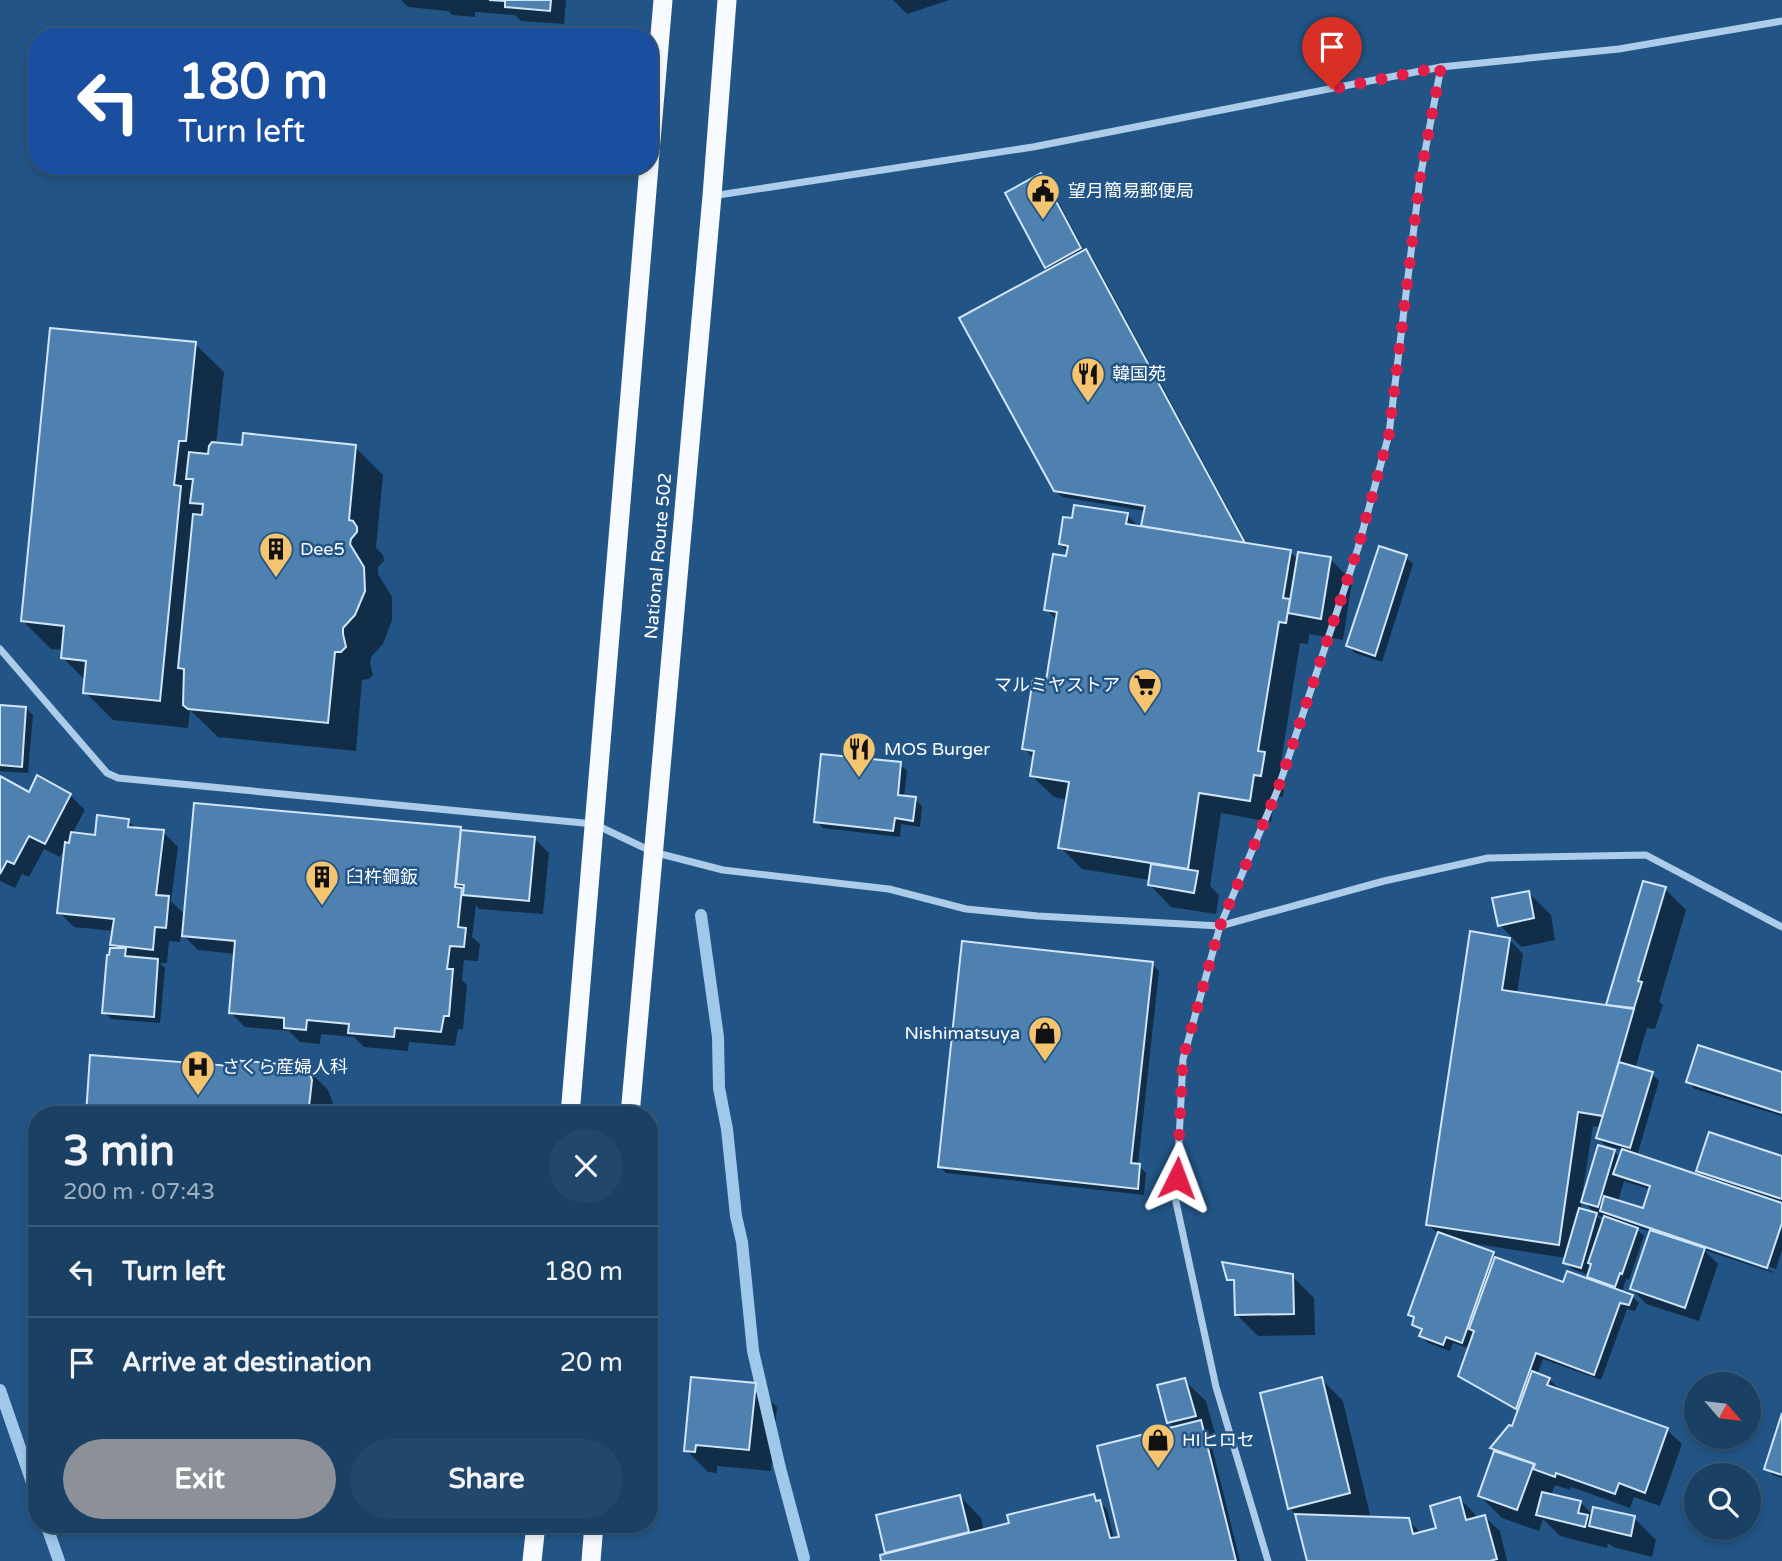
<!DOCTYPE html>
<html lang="en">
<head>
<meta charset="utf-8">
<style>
  :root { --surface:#1a4064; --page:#23476a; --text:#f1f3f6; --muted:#9fafbf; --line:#385978; --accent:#8c9099 }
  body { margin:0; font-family:"Varela Round","Noto Sans JP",sans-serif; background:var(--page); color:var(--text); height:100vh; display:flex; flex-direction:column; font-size:26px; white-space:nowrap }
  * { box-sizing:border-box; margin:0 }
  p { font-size:23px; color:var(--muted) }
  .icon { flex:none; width:38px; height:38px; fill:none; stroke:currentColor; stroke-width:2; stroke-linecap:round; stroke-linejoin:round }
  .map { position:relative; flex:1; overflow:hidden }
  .drawer { position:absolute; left:28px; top:1106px; width:630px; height:427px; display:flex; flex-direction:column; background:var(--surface); border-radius:28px; box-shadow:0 4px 10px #0003,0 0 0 2px var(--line) }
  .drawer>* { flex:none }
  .top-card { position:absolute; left:28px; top:28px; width:630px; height:147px; border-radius:28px; box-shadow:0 4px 10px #0003,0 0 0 2px var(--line); background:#1a4fa0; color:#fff; overflow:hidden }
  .needle { width:46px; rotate:118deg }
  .tools { position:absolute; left:1684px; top:1372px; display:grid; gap:14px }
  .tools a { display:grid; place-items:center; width:77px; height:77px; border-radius:50%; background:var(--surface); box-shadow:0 4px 10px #0003,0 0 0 2px var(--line); font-size:35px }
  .pin { position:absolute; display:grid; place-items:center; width:60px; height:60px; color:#fff; margin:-72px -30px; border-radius:50% 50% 50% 0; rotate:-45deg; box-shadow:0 0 7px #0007 }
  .pin .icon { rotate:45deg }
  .me { position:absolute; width:77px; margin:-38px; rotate:3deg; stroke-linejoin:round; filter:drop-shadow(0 0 5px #0008) }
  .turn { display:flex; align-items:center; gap:24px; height:147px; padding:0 35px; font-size:32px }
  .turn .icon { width:91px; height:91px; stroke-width:2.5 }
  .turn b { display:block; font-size:49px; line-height:60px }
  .round { display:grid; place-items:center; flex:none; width:74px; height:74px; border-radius:37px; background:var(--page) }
  .summary { display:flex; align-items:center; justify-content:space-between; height:119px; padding:0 35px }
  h1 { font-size:42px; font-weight:700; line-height:52px }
  .action { display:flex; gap:14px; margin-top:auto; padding:14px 35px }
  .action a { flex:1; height:80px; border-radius:42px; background:var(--accent); color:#fff; font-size:28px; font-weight:700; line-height:80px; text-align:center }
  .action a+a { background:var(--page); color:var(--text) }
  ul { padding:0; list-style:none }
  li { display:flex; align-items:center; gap:21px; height:91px; padding:0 35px; border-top:2px solid var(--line) }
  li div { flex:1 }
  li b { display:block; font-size:26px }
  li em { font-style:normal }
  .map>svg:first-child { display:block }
  .shadow { fill:#0007; fill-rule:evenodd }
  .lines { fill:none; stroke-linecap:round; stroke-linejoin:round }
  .stream { stroke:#a0c8ea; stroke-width:12 }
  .building { fill:#4f81b0; stroke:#d0e5f7; stroke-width:2 }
  .minor { stroke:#accce9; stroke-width:7 }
  .trunk { stroke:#f7fafe; stroke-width:19 }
  .route { stroke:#e11d48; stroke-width:12; stroke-dasharray:0 21.6 }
  .labels { text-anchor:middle; stroke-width:5; stroke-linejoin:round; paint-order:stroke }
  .poi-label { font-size:18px; fill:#fff; stroke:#225586; text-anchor:start }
  .street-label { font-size:18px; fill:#fff; stroke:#225586 }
</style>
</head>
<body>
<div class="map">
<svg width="1782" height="1561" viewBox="0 0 1782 1561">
  <rect width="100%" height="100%" fill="#225586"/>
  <g class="shadow">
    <polygon points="401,0 566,0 564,24 521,21 515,15 475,12 475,17 452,15 448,11 408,7"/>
    <polygon points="893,0 949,0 907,14"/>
    <polygon points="378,166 411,166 411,169"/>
    <polygon points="417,166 462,166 461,173 421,170"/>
    <polygon points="506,166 553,166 552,172 508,168"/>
    <polygon points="1041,175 1048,182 1085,252 1086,251 1093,258 1248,545 1290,552 1299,561 1330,559 1352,581 1343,640 1309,634 1308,644 1300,643 1280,769 1286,775 1283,797 1275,796 1271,822 1221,813 1210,886 1219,895 1216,914 1171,907 1150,885 1150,880 1082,869 1060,847 1068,800 1054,797 1032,776 1034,759 1024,748 1047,683 1057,620 1046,609 1068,552 1060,544 1127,515 1140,528 1142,528 1145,511 1062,497 1055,490 1050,271 1046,267"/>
    <polygon points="195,344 224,372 216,444 244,447 355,447 383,475 376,548 383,555 384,561 378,567 378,574 392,597 392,620 383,644 371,657 370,663 373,675 369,679 362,680 356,751 218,737 190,710 188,728 113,720 85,692 86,681 63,658 64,650 51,649 23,621"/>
    <polygon points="1380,548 1406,557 1413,564 1382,662 1355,653 1348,646"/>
    <polygon points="0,706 26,708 33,715 28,773 0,771"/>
    <polygon points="900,764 907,771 904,798 915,799 922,806 920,827 901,824 900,837 823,828 816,821"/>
    <polygon points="38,777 70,795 85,810 72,834 96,837 128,821 137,829 163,832 178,847 171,901 186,916 460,828 463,832 534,838 549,853 543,914 479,909 476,905 472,937 480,944 478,961 464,960 462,980 467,985 463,1030 458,1029 455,1046 409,1042 408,1051 364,1047 354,1037 321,1034 320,1044 300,1042 289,1031 245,1027 230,1012 236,954 198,950 181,933 180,942 169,941 167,963 160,963 165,968 160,1023 111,1019 104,1012 117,950 112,944 114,931 74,927 59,912 67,844 60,857 44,849 29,877 22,874 15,888 0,881 0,778 29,794"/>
    <path d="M 1665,889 L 1686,910 L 1659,1002 L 1663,1005 L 1655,1029 L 1647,1028 L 1635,1069 L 1652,1074 L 1659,1081 L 1637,1156 L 1707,1180 L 1698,1171 L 1782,1157 L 1782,1250 L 1776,1269 L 1615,1214 L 1613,1217 L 1774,1272 L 1774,1273 L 1704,1250 L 1718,1264 L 1699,1321 L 1646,1304 L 1632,1289 L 1651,1232 L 1633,1226 L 1644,1236 L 1629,1280 L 1626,1279 L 1622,1292 L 1632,1296 L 1639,1303 L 1635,1311 L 1627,1309 L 1601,1380 L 1543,1359 L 1537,1375 L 1549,1379 L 1562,1392 L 1667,1430 L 1682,1444 L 1660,1506 L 1634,1497 L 1630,1508 L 1571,1487 L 1570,1490 L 1555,1485 L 1551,1496 L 1580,1502 L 1593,1515 L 1634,1518 L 1656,1540 L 1652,1557 L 1613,1547 L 1608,1543 L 1607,1548 L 1560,1536 L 1543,1519 L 1539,1531 L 1502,1518 L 1480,1496 L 1496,1452 L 1492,1448 L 1513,1428 L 1519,1412 L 1467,1382 L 1460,1375 L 1470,1349 L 1453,1343 L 1450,1351 L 1428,1343 L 1421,1336 L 1422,1332 L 1414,1324 L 1415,1320 L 1410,1315 L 1439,1235 L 1428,1224 L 1509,939 L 1523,954 L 1517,994 L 1612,1008 L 1608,1004 ZM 1593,1126 L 1602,1127 L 1598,1138 L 1605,1145 L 1623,1150 L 1621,1158 L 1614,1151 L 1585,1195 L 1582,1195 ZM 1624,1181 L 1651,1190 L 1644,1211 L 1618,1202 ZM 1582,1200 L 1597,1215 L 1580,1210 ZM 1596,1215 L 1605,1218 L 1604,1223 ZM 1469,1243 L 1566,1258 L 1565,1262 L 1572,1269 L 1589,1275 L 1587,1280 L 1564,1284 L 1501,1261 L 1493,1253 L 1468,1244 Z"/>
    <polygon points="1529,893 1551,915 1555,940 1521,947 1500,925"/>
    <polygon points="1152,964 1159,971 1138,1165 1146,1173 1144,1195 946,1173 939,1166"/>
    <polygon points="233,1068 306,1068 328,1090 333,1103 332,1115 87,1115"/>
    <polygon points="1782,1074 1782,1116 1695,1089 1688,1082"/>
    <polygon points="1292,1276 1314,1298 1315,1335 1258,1336 1236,1314 1236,1286 1229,1279"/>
    <polygon points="1321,1379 1343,1401 1370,1515 1363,1517 1408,1520 1422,1534 1438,1529 1460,1499 1475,1514 1476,1519 1485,1517 1500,1531 1507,1561 1309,1561 1297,1515 1289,1508"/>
    <polygon points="1184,1380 1206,1401 1216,1438 1210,1439 1240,1561 883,1561 889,1554 887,1552 960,1496 981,1518 984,1531 1011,1524 1093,1496 1107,1509 1114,1539 1121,1538 1175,1429 1169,1422"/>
    <polygon points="755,1385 777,1407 771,1471 717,1466 717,1473 708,1472 686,1450"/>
    <polygon points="1782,1419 1782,1478 1773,1475 1766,1468"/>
  </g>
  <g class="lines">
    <g class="stream">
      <polyline points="701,915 718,1037 719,1088 727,1129 736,1216 742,1242 753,1351 780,1468 804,1558"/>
      <polyline points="0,1390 37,1497"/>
      <polyline points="46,1524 59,1561"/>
    </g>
  </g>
  <g class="building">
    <polygon points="489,0 551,0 550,11 505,7 505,1"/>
    <polygon points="1041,173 1081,248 1045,268 1005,193"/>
    <polygon points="1086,249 1245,543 1141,526 1145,506 1054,491 959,318"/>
    <polygon points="50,328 196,342 186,441 179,441 174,485 181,486 160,701 83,693 86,661 61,658 64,626 21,621"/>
    <polygon points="243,433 356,445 349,520 353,521 357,527 357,532 351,539 350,544 364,567 365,591 355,615 343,628 343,634 346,647 341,652 335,652 328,723 188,709 183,705 184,669 178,668 193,514 202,515 203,504 190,503 193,479 186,479 189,452 208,454 209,446 212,442 242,445"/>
    <polygon points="1074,505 1128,513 1126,524 1291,550 1283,598 1290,599 1286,623 1279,622 1258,751 1265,752 1261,776 1254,775 1250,801 1199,793 1188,869 1058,848 1069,782 1030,776 1034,751 1022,749 1033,679 1046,681 1057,612 1044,610 1053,554 1066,556 1068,546 1059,544 1063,517 1072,518"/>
    <polygon points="1379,546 1407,555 1375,656 1346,646"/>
    <polygon points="1298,552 1331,557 1321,619 1288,613"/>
    <polygon points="0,705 26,707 22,767 0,765"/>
    <polygon points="821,754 901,762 898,795 916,797 913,821 895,818 893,831 814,822"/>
    <polygon points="37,775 71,794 45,844 29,836 14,864 7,861 0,874 0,776 29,792"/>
    <polygon points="194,803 461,827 455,887 462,888 458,927 466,928 464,947 450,946 447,969 453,969 449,1016 444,1016 441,1032 395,1028 394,1037 348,1033 349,1024 307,1020 306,1030 284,1028 284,1018 229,1013 235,941 182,936"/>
    <polygon points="97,815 129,819 128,827 164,830 156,895 169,896 166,928 155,927 153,950 110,945 114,919 57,913 65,842 69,843 71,832 95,835"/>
    <polygon points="461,830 535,837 529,901 463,895 464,885 456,884"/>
    <polygon points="1151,864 1198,871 1194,893 1148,885"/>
    <polygon points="1643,881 1666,887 1638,981 1642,982 1634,1008 1606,1005"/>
    <polygon points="1529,891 1534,918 1498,926 1492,898"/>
    <polygon points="1470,931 1510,938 1502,990 1634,1009 1603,1116 1578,1112 1559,1245 1426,1225"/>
    <polygon points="962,941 1153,962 1131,1163 1140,1164 1138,1189 938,1167"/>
    <polygon points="110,948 126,948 125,956 158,959 154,1017 102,1013 107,955 109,955"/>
    <polygon points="1698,1045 1782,1072 1782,1113 1686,1082"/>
    <polygon points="90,1055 231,1066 232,1060 307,1066 312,1080 308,1115 86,1115"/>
    <polygon points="1619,1062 1653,1072 1630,1148 1596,1138"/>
    <polygon points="1709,1132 1782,1156 1782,1199 1696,1171"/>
    <polygon points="1598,1145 1615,1150 1598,1207 1581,1202"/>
    <polygon points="1622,1149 1782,1203 1782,1223 1767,1268 1600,1211 1604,1196 1643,1208 1650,1186 1613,1174"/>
    <polygon points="1579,1208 1597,1213 1581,1268 1563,1263"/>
    <polygon points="1604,1216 1638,1228 1622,1274 1620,1273 1615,1287 1587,1277 1591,1264 1588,1263"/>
    <polygon points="1650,1230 1705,1248 1685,1308 1630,1289"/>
    <polygon points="1438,1232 1494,1252 1462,1343 1446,1337 1443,1345 1419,1336 1422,1329 1412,1325 1414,1317 1408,1315"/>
    <polygon points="1495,1257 1563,1282 1567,1271 1633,1295 1629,1305 1620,1303 1594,1375 1536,1353 1516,1409 1458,1376 1474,1331 1469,1329"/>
    <polygon points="1222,1262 1293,1274 1294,1314 1235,1315 1234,1280 1227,1280"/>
    <polygon points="1532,1371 1550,1378 1547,1385 1668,1428 1645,1493 1619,1483 1615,1494 1556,1473 1555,1477 1533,1469 1535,1464 1490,1448 1509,1425 1512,1426"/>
    <polygon points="691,1377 756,1383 749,1450 696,1445 695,1452 684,1451"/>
    <polygon points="1322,1377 1350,1493 1288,1509 1260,1393"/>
    <polygon points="1185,1378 1196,1416 1167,1423 1157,1385"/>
    <polygon points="1782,1413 1782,1475 1764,1469"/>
    <polygon points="1201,1420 1236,1561 881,1561 880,1555 1009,1523 1007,1515 1094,1494 1096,1501 1100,1500 1110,1538 1119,1537 1097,1446"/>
    <polygon points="1494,1451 1534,1464 1517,1510 1478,1496"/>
    <polygon points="1542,1492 1581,1501 1578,1513 1588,1515 1585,1527 1536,1515"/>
    <polygon points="960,1495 969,1532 885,1553 876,1515"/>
    <polygon points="1460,1497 1466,1520 1485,1515 1497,1559 1490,1561 1307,1561 1295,1514 1409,1518 1413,1534 1436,1528 1430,1506"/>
    <polygon points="1593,1507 1635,1516 1631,1536 1589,1526"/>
  </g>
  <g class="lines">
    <g class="minor">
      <polyline points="712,196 1033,147 1441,67 1619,49 1782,21"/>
      <polyline points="0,649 107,773 118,778 594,824 653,852 723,870 889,889 966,909 1038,916 1220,926 1384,881 1488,858 1646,855 1782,927"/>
      <polyline points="1268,1561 1216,1387 1176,1202 1183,1059 1220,926 1278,789 1358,548 1389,434 1420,178 1441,67"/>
    </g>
    <g class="trunk">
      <polyline points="649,164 663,0"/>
      <polyline points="570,1115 649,166"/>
      <polyline points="630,1115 712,196 727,0"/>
      <polyline points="532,1561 536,1524"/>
      <polyline points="591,1561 594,1524"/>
    </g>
  </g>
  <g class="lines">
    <polyline class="route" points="1177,1178 1183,1059 1220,926 1278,789 1358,548 1389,434 1420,178 1441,67 1332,89"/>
  </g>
  <defs>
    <g id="civic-pin" transform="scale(1.75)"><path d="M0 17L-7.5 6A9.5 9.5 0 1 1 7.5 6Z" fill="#f5c46f" stroke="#225586"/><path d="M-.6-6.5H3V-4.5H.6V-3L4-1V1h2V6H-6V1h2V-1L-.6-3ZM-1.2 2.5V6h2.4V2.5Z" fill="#111"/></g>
    <g id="restaurant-pin" transform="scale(1.75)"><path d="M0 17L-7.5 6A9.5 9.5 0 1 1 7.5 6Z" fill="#f5c46f" stroke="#225586"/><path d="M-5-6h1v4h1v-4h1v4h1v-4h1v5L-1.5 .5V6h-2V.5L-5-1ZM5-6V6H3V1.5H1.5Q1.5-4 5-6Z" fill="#111"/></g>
    <g id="building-pin" transform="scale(1.75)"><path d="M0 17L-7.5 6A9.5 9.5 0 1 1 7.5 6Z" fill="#f5c46f" stroke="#225586"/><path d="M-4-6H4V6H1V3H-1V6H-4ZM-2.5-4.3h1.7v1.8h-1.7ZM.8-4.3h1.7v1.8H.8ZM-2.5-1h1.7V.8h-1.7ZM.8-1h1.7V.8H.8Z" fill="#111"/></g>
    <g id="supermarket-pin" transform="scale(1.75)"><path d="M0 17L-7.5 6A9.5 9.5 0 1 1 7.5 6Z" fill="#f5c46f" stroke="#225586"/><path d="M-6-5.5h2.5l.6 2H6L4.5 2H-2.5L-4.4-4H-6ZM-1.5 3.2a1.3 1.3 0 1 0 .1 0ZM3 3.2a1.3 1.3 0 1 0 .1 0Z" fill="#111"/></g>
    <g id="shop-pin" transform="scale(1.75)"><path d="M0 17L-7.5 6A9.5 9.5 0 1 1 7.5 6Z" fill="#f5c46f" stroke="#225586"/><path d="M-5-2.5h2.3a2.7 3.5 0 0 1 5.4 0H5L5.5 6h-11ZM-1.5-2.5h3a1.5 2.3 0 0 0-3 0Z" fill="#111"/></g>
    <g id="hospital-pin" transform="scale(1.75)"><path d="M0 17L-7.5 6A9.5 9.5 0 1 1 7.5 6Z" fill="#f5c46f" stroke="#225586"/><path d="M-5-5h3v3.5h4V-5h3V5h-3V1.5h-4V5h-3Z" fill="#111"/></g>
  </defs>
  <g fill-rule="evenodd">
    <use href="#civic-pin" x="1043" y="191"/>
    <use href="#restaurant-pin" x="1088" y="374"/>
    <use href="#building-pin" x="276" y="549"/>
    <use href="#supermarket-pin" x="1145" y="685"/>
    <use href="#restaurant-pin" x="859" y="749"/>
    <use href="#building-pin" x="322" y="877"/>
    <use href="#shop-pin" x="1045" y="1033"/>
    <use href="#hospital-pin" x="198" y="1067"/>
    <use href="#shop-pin" x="1158" y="1440"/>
  </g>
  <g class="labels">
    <g class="poi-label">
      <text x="1068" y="197">望月簡易郵便局</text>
      <text x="1112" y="380">韓国苑</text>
      <text x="300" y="555">Dee5</text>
      <text x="1120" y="691" text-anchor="end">マルミヤストア</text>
      <text x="884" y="755">MOS Burger</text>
      <text x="346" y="883">臼杵鋼鈑</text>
      <text x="1020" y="1039" text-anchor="end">Nishimatsuya</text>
      <text x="222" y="1073">さくら産婦人科</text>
      <text x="1182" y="1446">HIヒロセ</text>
    </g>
    <g class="street-label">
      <text transform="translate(658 556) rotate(-85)" y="6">National Route 502</text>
    </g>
  </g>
</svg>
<div class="tools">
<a><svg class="needle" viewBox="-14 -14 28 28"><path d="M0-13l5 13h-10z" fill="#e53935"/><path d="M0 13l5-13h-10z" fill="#9fafbf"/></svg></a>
<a><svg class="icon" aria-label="search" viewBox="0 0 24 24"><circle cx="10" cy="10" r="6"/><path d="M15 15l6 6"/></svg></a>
</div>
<div class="pin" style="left:1332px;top:89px;background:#d93025"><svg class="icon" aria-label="arrive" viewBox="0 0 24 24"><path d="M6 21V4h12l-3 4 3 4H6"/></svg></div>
<svg class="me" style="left:1177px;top:1178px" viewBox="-20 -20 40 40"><path d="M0-17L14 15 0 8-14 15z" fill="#e11d48" stroke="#fff" stroke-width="4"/></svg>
<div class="top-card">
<div class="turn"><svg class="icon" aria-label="left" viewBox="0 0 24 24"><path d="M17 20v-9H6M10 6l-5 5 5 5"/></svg><div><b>180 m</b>Turn left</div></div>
</div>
<section class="drawer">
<div class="summary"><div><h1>3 min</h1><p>200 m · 07:43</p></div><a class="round"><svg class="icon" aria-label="close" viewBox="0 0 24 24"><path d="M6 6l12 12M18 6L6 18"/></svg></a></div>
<ul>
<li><svg class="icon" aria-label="left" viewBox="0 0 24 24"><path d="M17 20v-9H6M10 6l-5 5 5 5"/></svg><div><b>Turn left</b></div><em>180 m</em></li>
<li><svg class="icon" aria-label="arrive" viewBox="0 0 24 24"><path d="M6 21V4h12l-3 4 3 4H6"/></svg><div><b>Arrive at destination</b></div><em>20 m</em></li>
</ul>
<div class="action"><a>Exit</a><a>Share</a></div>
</section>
</div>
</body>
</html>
